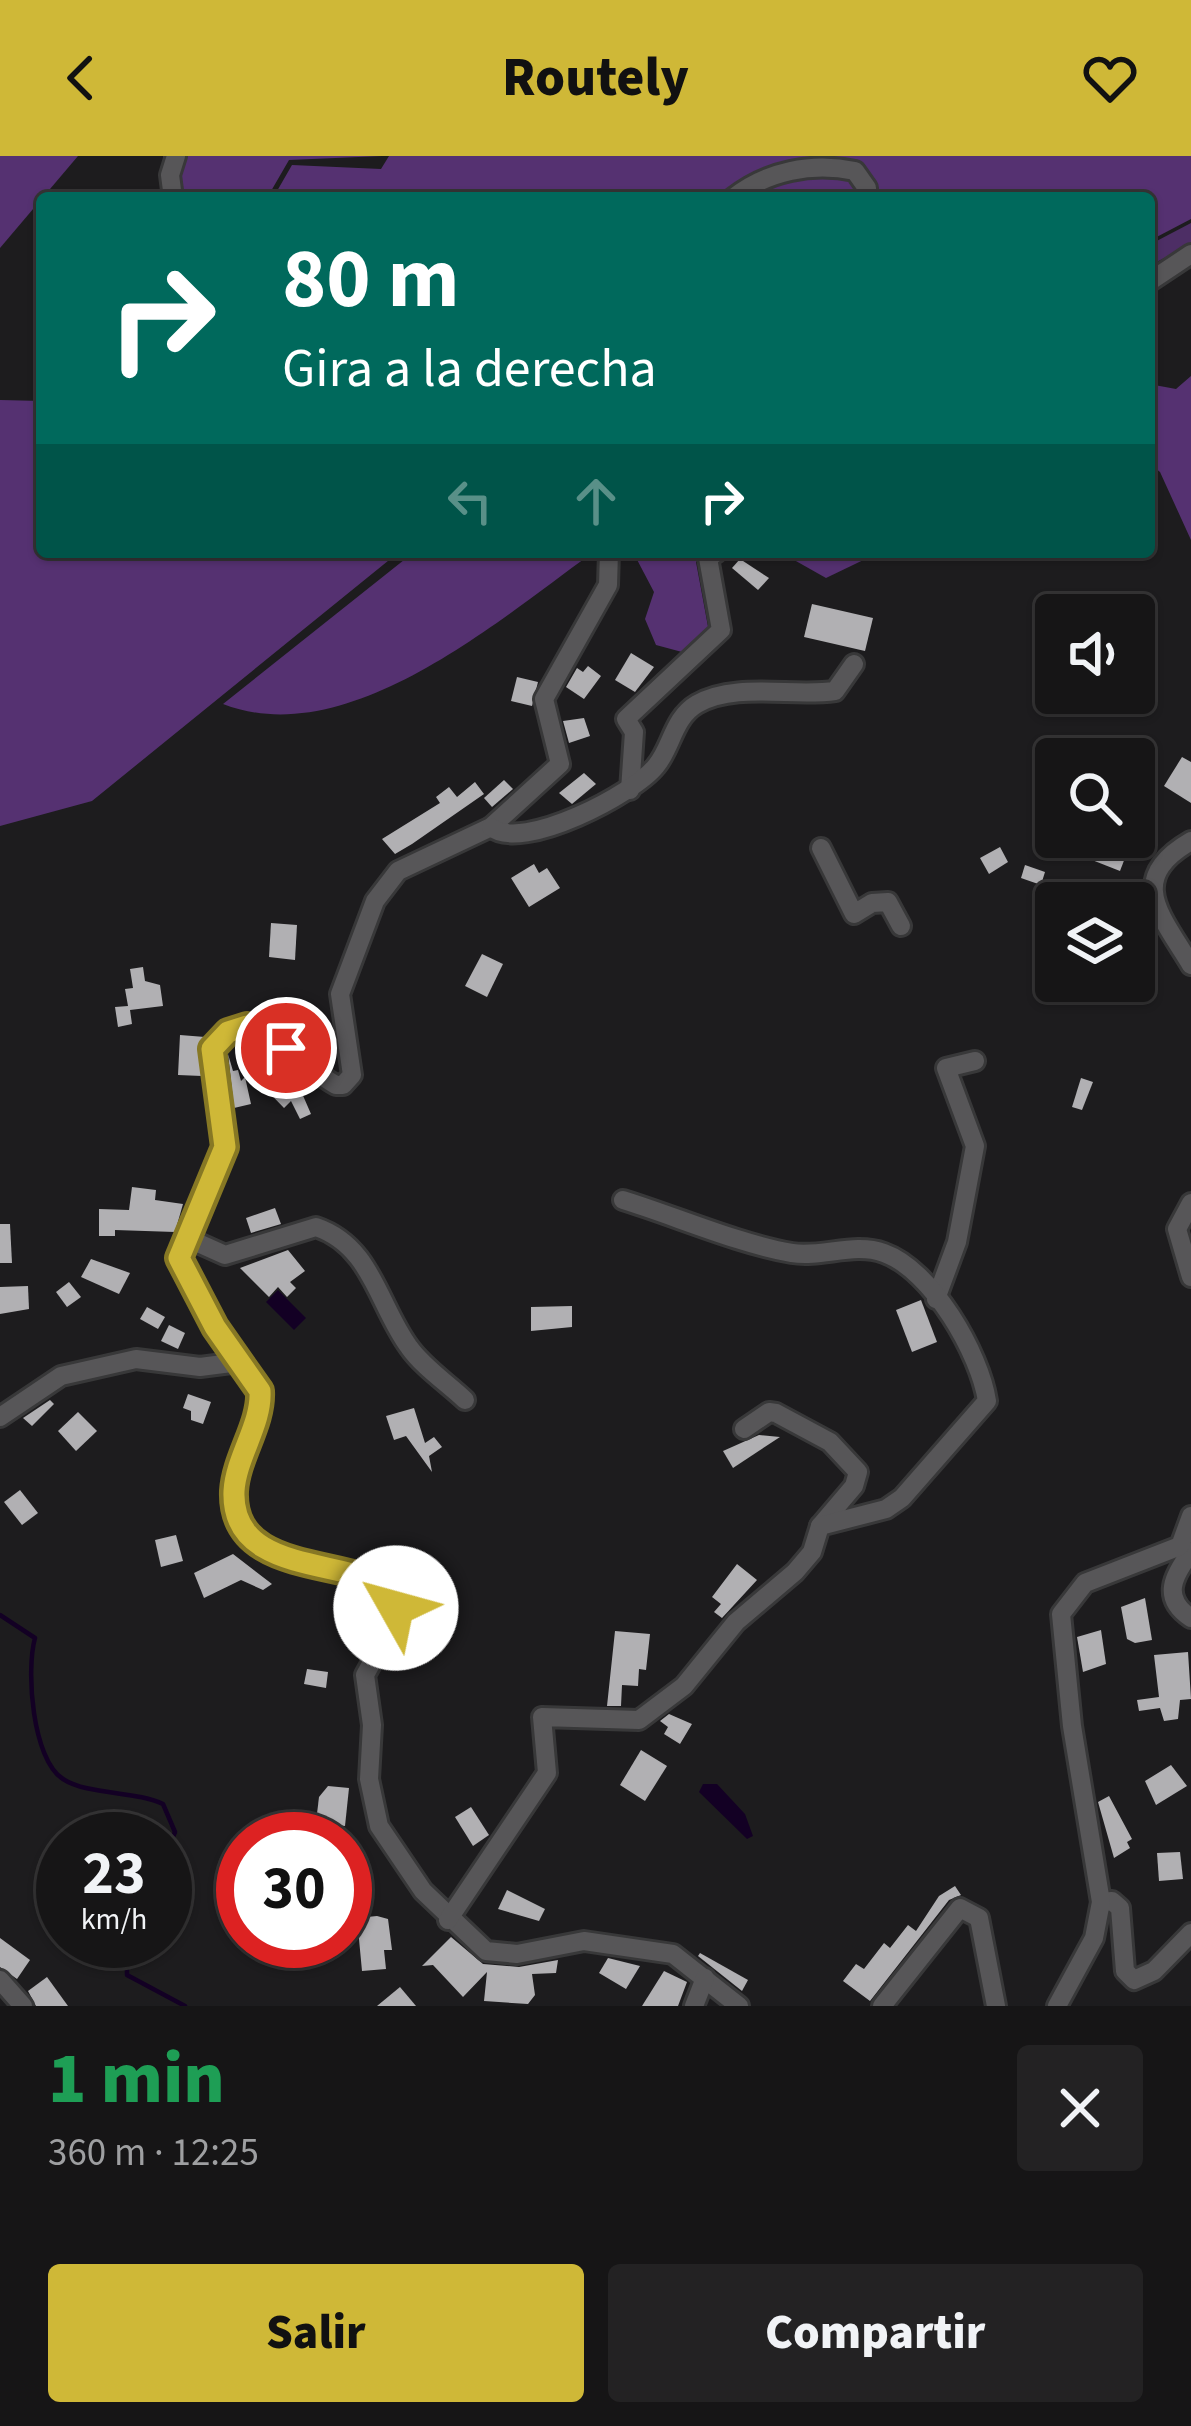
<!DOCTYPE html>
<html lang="es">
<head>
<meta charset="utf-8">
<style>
  :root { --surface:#161516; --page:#232223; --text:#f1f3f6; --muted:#9e9fa1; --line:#353435; --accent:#cfb837 }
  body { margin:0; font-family:"Source Sans 3",sans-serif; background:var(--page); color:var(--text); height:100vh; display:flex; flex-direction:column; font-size:45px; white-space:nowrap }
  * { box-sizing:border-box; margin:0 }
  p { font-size:39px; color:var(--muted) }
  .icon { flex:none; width:66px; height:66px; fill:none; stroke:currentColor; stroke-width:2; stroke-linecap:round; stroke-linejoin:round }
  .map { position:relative; height:1850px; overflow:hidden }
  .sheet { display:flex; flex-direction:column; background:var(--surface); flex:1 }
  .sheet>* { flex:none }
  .banner { position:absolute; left:36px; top:36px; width:1119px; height:366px; border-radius:12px; box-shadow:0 3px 9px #0004,0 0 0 3px var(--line); background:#00695c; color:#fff; overflow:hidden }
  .fabs { position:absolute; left:1035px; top:438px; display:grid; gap:24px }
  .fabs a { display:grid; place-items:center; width:120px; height:120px; border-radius:12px; background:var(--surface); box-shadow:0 3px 9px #0004,0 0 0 3px var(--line); font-size:60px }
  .speed { position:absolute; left:36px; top:1656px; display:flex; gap:24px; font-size:60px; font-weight:700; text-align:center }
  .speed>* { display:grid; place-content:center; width:156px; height:156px; border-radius:50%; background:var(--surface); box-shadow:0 3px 9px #0004,0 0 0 3px var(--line); line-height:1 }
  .speed small { font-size:30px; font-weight:400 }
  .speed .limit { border:18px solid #d22; background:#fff; color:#111 }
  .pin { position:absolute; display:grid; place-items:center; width:102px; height:102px; color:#fff; margin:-51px; border:6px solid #fff; border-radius:50%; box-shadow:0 3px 12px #0007 }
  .me { position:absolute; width:132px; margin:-66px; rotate:308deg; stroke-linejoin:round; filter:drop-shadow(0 0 9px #0008) }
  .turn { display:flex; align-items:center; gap:42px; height:252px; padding:0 48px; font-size:54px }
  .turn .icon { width:156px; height:156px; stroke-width:2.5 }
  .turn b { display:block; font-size:84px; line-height:102px }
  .lanes { display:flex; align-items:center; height:114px; padding:0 48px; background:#0003; justify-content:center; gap:60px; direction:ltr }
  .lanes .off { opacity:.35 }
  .round { display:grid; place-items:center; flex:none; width:126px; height:126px; border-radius:12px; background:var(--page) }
  .summary { display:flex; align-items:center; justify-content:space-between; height:204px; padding:0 48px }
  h1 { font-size:72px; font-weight:800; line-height:90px; color:#1e9e55 }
  .action { display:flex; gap:24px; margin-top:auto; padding:24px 48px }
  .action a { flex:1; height:138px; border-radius:12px; background:var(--accent); color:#111; font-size:48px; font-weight:800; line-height:138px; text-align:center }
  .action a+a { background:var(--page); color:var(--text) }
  header { display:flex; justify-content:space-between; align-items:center; height:156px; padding:0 48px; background:var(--accent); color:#111; font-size:54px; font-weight:800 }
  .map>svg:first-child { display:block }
  .green { fill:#4d2e65 }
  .forest { fill:#553171 }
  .water { fill:#130024 }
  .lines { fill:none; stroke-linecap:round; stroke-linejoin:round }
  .stream { stroke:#130024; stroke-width:4.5 }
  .building { fill:#b1b0b3 }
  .street-casing { stroke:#383839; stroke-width:24 }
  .street { stroke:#575658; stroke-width:18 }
  .route-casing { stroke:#877824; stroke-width:30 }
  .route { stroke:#cfb837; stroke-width:21 }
</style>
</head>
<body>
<header><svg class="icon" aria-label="back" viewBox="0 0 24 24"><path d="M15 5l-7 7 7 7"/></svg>Routely<svg class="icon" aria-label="heart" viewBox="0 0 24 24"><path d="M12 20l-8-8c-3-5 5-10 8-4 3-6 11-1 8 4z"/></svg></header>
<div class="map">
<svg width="1191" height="1850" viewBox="0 0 1191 1850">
  <rect width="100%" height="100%" fill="#1d1c1e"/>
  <polygon class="green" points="1191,67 1191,88 1149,110 1149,89"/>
  <g class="forest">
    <polygon points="0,0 78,0 0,92"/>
    <polygon points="163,0 382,0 289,4 267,42 181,42"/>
    <polygon points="389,0 1191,0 1191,63 1149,85 1149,42 273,42 292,9 381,13"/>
    <polygon points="1191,220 1191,384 1160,316 1149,307 1149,228 1176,233"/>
    <polygon points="0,244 42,245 42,396 399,396 92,645 0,670"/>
    <path d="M 414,396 L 613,396 L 591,398 C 496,466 347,596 223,548 Z"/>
    <polygon points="633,396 707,396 696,406 709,476 682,496 656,489 645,463 654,436"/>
    <polygon points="780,396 880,396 826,422"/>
  </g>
  <g class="water">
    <polygon points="278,1134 306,1162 294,1174 266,1146"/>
    <polygon points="703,1628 717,1628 745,1658 753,1680 747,1683 699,1636"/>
  </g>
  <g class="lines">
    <g class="stream">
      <path d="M 0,1459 L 35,1482 C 26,1514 32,1603 63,1623 C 87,1639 137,1635 163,1648 L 175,1676 L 165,1699"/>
      <polyline points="127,1785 127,1819 185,1850"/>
    </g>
  </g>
  <g class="building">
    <polygon points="740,403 769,422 758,434 732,412"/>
    <polygon points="812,448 873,462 865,495 804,481"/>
    <polygon points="631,497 654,511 635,536 615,524"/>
    <polygon points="588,510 601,520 584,543 566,531 577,512 583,516"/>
    <polygon points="517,521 538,526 532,550 511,545"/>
    <polygon points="584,562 590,580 569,587 563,565"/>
    <polygon points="1182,601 1191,606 1191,647 1164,630"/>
    <polygon points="584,617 596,628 572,648 559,637"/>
    <polygon points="504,624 513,633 492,651 484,642"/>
    <polygon points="475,626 484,638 412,688 395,698 382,683 440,647 436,641 449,631 457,641"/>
    <polygon points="1101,681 1133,681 1120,715 1092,704"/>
    <polygon points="1000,691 1008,706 989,718 980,702"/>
    <polygon points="534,708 539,717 547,712 560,732 529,751 511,722"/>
    <polygon points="1025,709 1045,716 1041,729 1021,722"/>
    <polygon points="271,767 297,769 295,804 269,801"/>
    <polygon points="482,798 503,808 487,841 465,830"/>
    <polygon points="143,811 145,825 160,829 163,850 130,854 132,868 118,871 115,851 128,850 125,833 133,832 130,813"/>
    <polygon points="180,879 205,881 199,894 202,920 178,919"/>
    <polygon points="271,896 308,928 301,935 311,958 300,963 291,945 284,952 250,917"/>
    <polygon points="228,898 233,915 238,914 241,925 245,921 251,948 234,952"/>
    <polygon points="1081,922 1093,926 1082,954 1072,951"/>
    <polygon points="132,1031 156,1034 155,1044 183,1048 175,1076 115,1074 115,1080 99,1080 99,1053 129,1054"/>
    <polygon points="275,1052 281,1068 251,1077 246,1062"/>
    <polygon points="0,1068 10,1068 12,1107 0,1107"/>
    <polygon points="288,1094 305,1115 290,1126 296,1132 287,1141 278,1131 269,1141 240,1112"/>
    <polygon points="91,1103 130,1117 119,1138 81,1121"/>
    <polygon points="69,1126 81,1141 67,1151 56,1136"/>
    <polygon points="28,1130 29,1153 0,1158 0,1131"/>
    <polygon points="921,1144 937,1186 912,1196 896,1154"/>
    <polygon points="572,1150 572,1171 531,1175 531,1151"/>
    <polygon points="147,1151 165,1161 158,1173 140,1163"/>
    <polygon points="169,1169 185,1177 178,1193 161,1185"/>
    <polygon points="188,1238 211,1246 203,1268 191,1264 191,1255 183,1252"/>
    <polygon points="50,1244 54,1248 32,1270 23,1262"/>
    <polygon points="414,1252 425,1287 434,1281 442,1291 429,1300 432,1316 406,1280 394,1284 386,1260"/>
    <polygon points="78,1256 97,1275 76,1295 58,1275"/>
    <polygon points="759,1279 780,1281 733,1312 723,1295"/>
    <polygon points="20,1334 38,1357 22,1369 4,1346"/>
    <polygon points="176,1379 183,1405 161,1411 155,1384"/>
    <polygon points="233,1398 272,1428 263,1434 241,1424 204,1442 194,1417"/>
    <polygon points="737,1408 757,1424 722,1462 714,1456 721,1448 712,1441"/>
    <polygon points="1145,1442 1152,1484 1135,1487 1127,1483 1121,1451"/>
    <polygon points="1101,1474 1106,1508 1083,1516 1077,1481"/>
    <polygon points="615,1475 650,1478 646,1514 639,1513 638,1530 622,1529 621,1550 607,1550"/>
    <polygon points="1188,1496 1191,1543 1180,1544 1178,1563 1164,1565 1160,1552 1139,1555 1137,1544 1159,1541 1154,1499"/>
    <polygon points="307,1513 328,1516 326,1532 304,1528"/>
    <polygon points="669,1558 692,1568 680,1588 664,1578 668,1571 660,1565"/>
    <polygon points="641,1594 667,1610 645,1645 620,1629"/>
    <polygon points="1171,1609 1187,1630 1156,1649 1145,1625"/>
    <polygon points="328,1630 349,1632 345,1670 316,1666 319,1641"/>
    <polygon points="1109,1640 1132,1683 1127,1686 1130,1692 1114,1702 1098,1646"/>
    <polygon points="471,1651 489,1679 473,1690 455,1661"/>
    <polygon points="1180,1696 1183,1723 1159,1725 1157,1697"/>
    <polygon points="63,1724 63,1768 43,1737"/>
    <polygon points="955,1730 961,1739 949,1744 870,1845 843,1825 856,1808 864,1813 884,1787 890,1792 908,1769 916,1775 939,1740"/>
    <polygon points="507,1734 545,1753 539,1765 498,1753"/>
    <polygon points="377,1760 388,1763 392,1794 384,1794 386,1813 362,1815 357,1762"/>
    <polygon points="451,1781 483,1808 519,1811 558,1804 556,1817 532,1818 535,1839 528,1848 484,1845 487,1816 463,1841 433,1809 422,1810"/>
    <polygon points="0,1782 30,1804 17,1823 0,1811"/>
    <polygon points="700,1797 748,1824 742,1835 698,1800"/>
    <polygon points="608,1802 640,1810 626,1833 599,1817"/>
    <polygon points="664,1815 687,1826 678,1850 642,1850"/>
    <polygon points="47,1821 68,1850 36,1850 28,1835"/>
    <polygon points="400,1831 416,1850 377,1850"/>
  </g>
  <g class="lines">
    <g class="street-casing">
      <g id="street">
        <polyline points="173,42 170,19 176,0"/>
        <path d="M 733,42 C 767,15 812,6 855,15 L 867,32 L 866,42"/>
        <polyline points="1149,126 1191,98"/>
        <path d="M 609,396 L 608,429 L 544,543 L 560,608 L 491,671 L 398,715 L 375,745 L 340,838 L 352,919 L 343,929 L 336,929 C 291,905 261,841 212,893 L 225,991 L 180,1102 L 215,1171 L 260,1235 C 263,1267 236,1302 235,1335 C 231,1406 315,1405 363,1421 C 374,1425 384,1434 394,1442 L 395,1464 L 365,1519 L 372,1569 L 369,1623 L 379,1670 L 423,1735 L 486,1795 L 517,1798 L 584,1785 L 673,1798 L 739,1850"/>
        <polyline points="630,634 634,576 626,563 721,474 708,402 717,396"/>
        <path d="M 491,671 C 522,697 635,637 656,610 C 672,591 673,562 697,548 C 735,526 792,541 835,535 L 854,508"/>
        <path d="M 1191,685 C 1125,723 1161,759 1191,809"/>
        <polyline points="821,692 854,758 872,747 888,746 901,770"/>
        <polyline points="1191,1047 1177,1073 1191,1121"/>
        <path d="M 187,1082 L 225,1099 L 316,1071 C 372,1090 378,1149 409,1191 C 423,1211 447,1227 465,1244"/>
        <polyline points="936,1143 957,1086 975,990 946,912 975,905"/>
        <polyline points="0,1261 61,1220 136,1203 200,1211 239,1206"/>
        <polyline points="744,1273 769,1256 776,1257 830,1286 858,1316 854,1330 820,1370"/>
        <path d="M 1191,1396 C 1173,1420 1161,1442 1191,1462"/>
        <polyline points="1101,1746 1112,1745 1120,1752 1125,1815 1134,1824 1154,1815 1191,1777"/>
        <path d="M 448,1764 L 547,1617 L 542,1561 L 639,1564 L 684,1530 L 736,1466 L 795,1416 L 812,1396 L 820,1370 L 886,1353 L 902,1342 L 987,1245 C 980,1198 932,1114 884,1097 C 854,1086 822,1102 792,1097 C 739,1088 675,1060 623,1044"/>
        <polyline points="0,1824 23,1850"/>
        <polyline points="694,1850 705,1822"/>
        <polyline points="882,1850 960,1752 979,1762 996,1850"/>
        <polyline points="1057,1850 1094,1782 1101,1746 1072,1570 1061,1458 1085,1427 1180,1390 1191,1360"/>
      </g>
    </g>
    <use href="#street" class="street"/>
  </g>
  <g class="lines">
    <g class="route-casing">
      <path id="route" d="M 286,892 L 247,870 L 228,876 L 212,893 L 225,991 L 179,1102 L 215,1171 L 260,1235 C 262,1268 236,1301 234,1335 C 231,1407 315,1405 363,1421 C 374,1424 384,1434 394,1442 L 396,1452"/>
    </g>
    <use href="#route" class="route"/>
  </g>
</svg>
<div class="fabs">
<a><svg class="icon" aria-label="sound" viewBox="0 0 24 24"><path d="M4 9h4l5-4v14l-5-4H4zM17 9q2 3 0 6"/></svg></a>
<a><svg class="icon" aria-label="search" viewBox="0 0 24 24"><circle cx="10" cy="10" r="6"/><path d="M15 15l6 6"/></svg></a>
<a><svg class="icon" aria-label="layers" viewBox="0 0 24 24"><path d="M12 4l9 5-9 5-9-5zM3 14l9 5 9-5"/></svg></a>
</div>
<div class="speed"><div>23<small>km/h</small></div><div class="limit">30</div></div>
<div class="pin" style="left:286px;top:892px;background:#d93025"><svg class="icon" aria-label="arrive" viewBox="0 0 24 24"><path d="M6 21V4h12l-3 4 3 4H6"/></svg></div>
<svg class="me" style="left:396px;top:1452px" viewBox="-20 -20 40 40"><circle r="19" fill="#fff"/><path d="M0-13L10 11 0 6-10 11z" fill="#cfb837"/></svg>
<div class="banner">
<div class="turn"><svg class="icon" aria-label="right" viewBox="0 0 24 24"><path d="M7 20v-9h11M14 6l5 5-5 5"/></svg><div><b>80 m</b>Gira a la derecha</div></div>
<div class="lanes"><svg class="icon off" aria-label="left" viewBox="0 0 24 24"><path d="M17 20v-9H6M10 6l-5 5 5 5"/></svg><svg class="icon off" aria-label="ahead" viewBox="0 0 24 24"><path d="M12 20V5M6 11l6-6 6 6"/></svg><svg class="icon" aria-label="right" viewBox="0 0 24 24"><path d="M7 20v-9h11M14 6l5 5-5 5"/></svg></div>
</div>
</div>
<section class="sheet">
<div class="summary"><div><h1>1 min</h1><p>360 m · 12:25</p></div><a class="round"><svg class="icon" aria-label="close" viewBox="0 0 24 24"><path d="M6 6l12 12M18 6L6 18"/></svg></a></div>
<div class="action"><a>Salir</a><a>Compartir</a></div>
</section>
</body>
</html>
